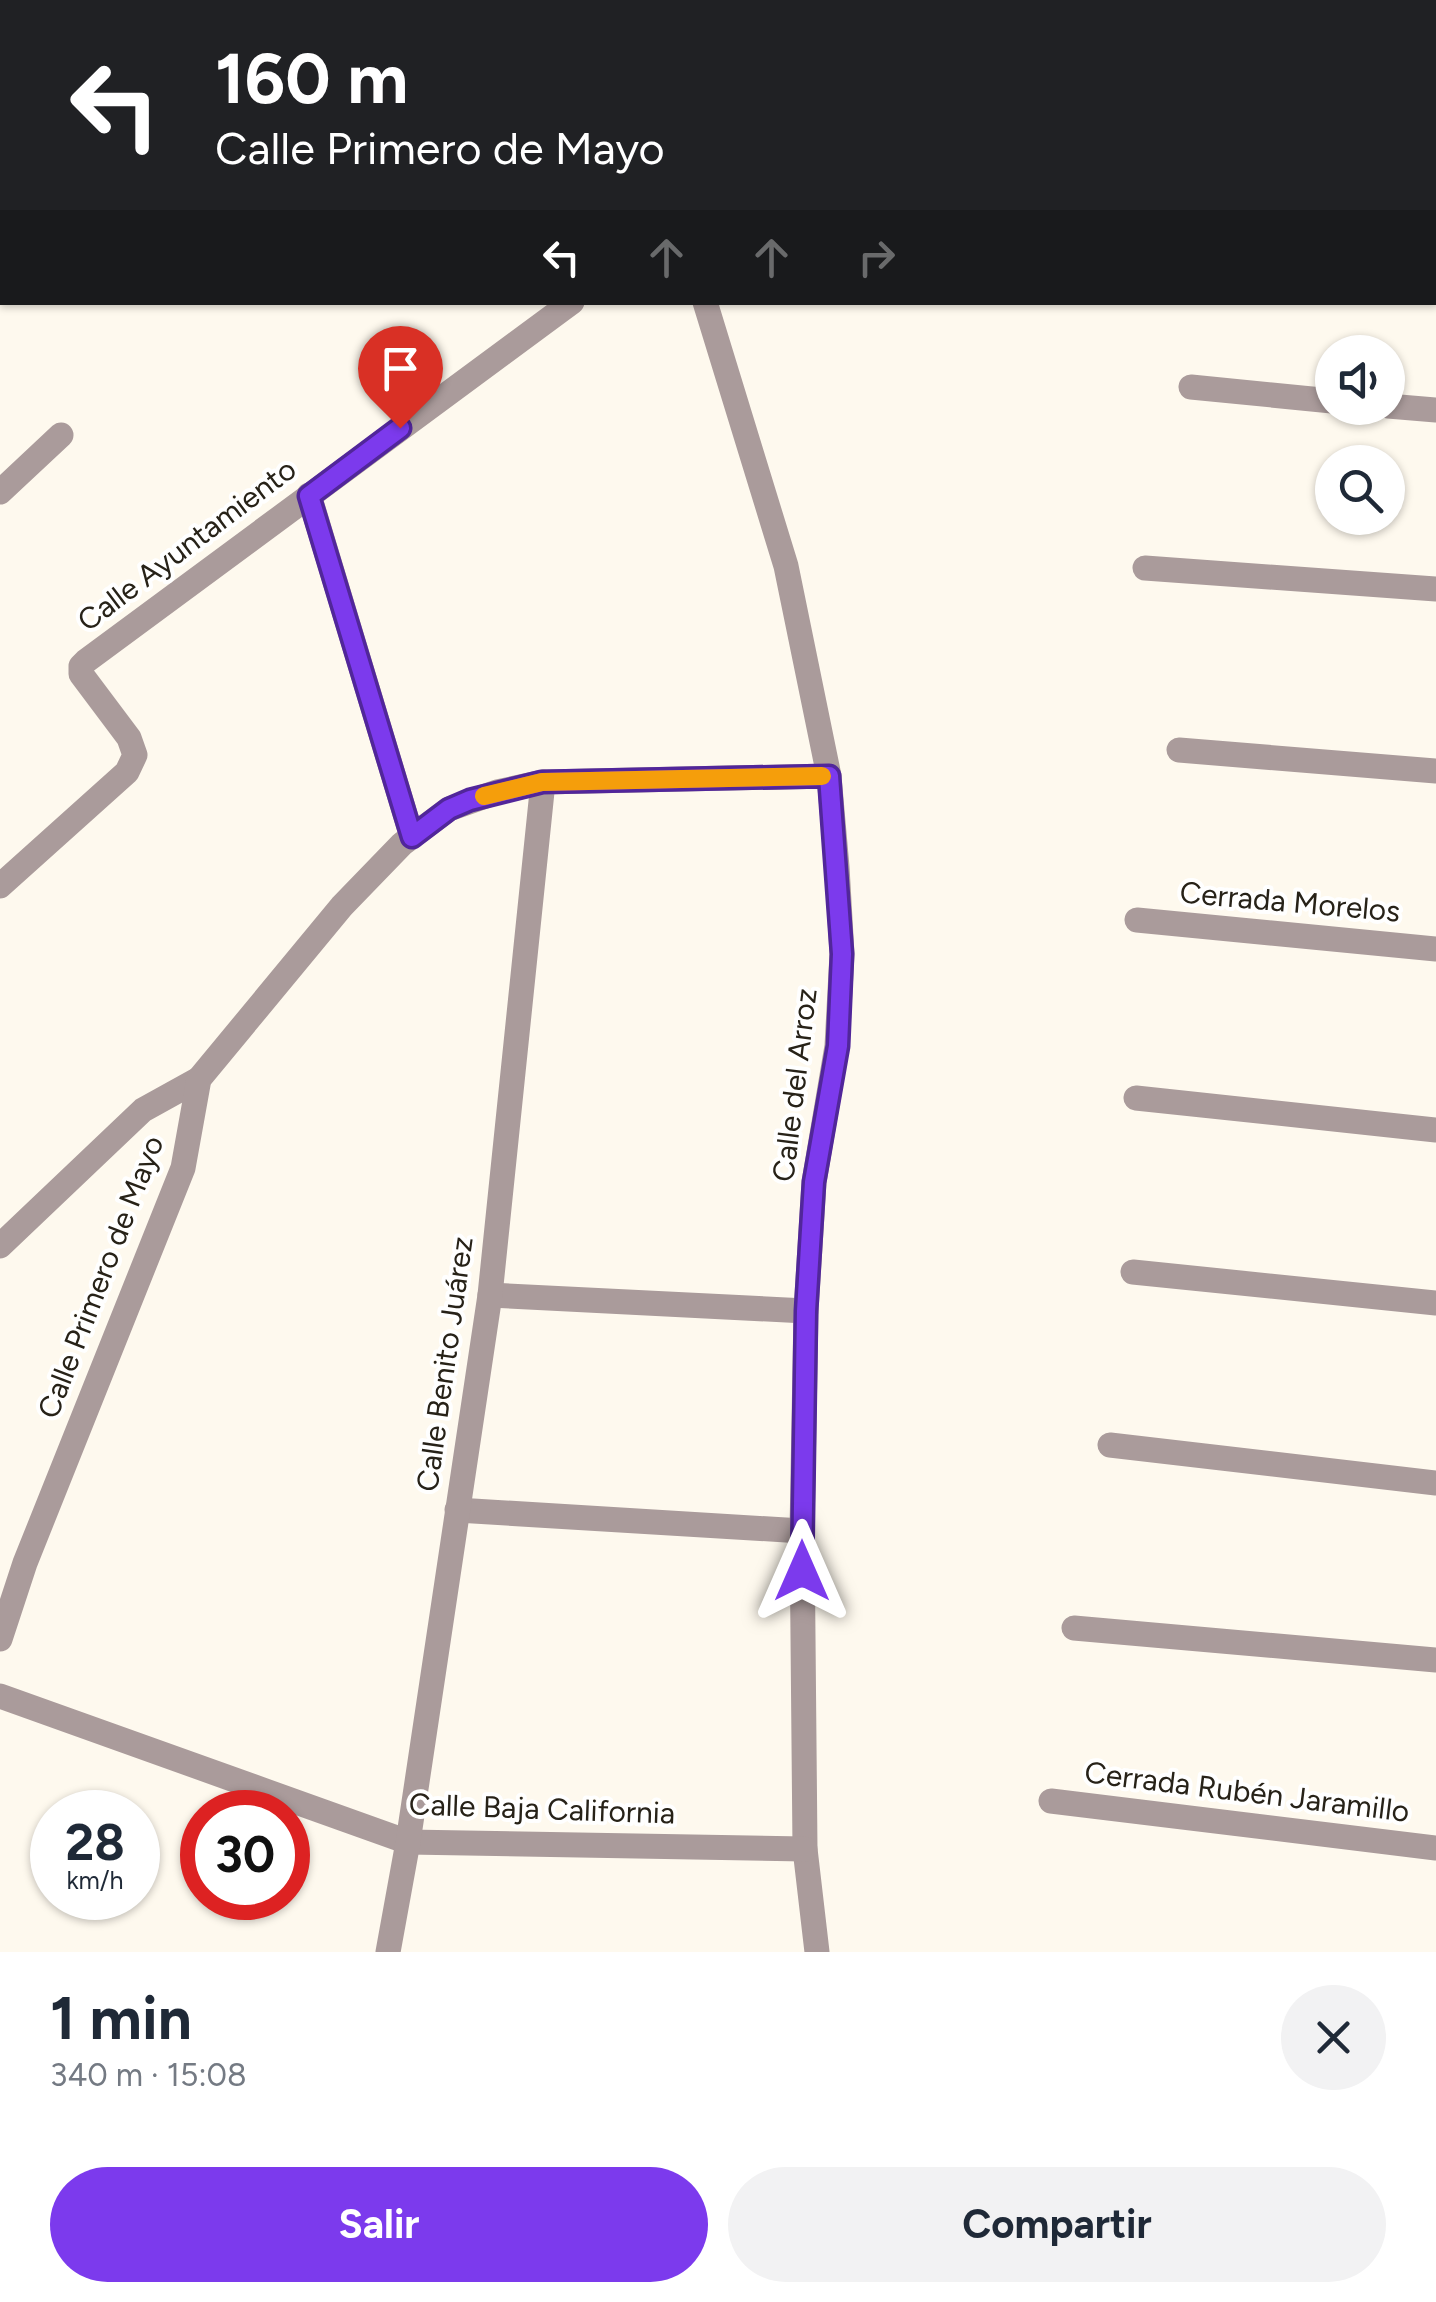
<!DOCTYPE html>
<html lang="es">
<head>
<meta charset="utf-8">
<style>
  :root { --surface:#fff; --page:#f2f2f3; --text:#1f2937; --muted:#747a83; --accent:#7c3aed }
  body { margin:0; font-family:Figtree,sans-serif; background:var(--page); color:var(--text); height:100vh; display:flex; flex-direction:column; font-size:38px; white-space:nowrap }
  * { box-sizing:border-box; margin:0 }
  p { font-size:32px; color:var(--muted) }
  .icon { flex:none; width:55px; height:55px; fill:none; stroke:currentColor; stroke-width:2; stroke-linecap:round; stroke-linejoin:round }
  .map { position:relative; height:1952px; overflow:hidden }
  .details { display:flex; flex-direction:column; background:var(--surface); flex:1 }
  .details>* { flex:none }
  .guide { position:absolute; left:0px; top:0px; width:1438px; height:305px; box-shadow:0 2px 8px #0004; background:#202124; color:#fff; overflow:hidden }
  .buttons { position:absolute; left:1315px; top:335px; display:grid; gap:20px }
  .buttons a { display:grid; place-items:center; width:90px; height:90px; border-radius:50%; background:var(--surface); box-shadow:0 2px 8px #0004; font-size:50px }
  .speed { position:absolute; left:30px; top:1790px; display:flex; gap:20px; font-size:50px; font-weight:700; text-align:center }
  .speed>* { display:grid; place-content:center; width:130px; height:130px; border-radius:50%; background:var(--surface); box-shadow:0 2px 8px #0004; line-height:1 }
  .speed small { font-size:25px; font-weight:400 }
  .speed .limit { border:15px solid #d22; background:#fff; color:#111 }
  .pin { position:absolute; display:grid; place-items:center; width:85px; height:85px; color:#fff; margin:-102px -42px; border-radius:50% 50% 50% 0; rotate:-45deg; box-shadow:0 0 10px #0007 }
  .pin .icon { rotate:45deg }
  .me { position:absolute; width:110px; margin:-55px; rotate:0deg; stroke-linejoin:round; filter:drop-shadow(0 0 8px #0008) }
  .turn { display:flex; align-items:center; gap:35px; height:210px; padding:0 50px; font-size:45px }
  .turn .icon { width:130px; height:130px; stroke-width:2.5 }
  .turn b { display:block; font-size:70px; line-height:85px }
  .lanes { display:flex; align-items:center; height:95px; padding:0 50px; background:#0003; justify-content:center; gap:50px; direction:ltr }
  .lanes .off { opacity:.35 }
  .round { display:grid; place-items:center; flex:none; width:105px; height:105px; border-radius:52px; background:var(--page) }
  .headline { display:flex; align-items:center; justify-content:space-between; height:170px; padding:0 50px }
  h1 { font-size:60px; font-weight:700; line-height:75px }
  .cta { display:flex; gap:20px; margin-top:auto; padding:20px 50px }
  .cta a { flex:1; height:115px; border-radius:60px; background:var(--accent); color:#fff; font-size:40px; font-weight:700; line-height:115px; text-align:center }
  .cta a+a { background:var(--page); color:var(--text) }
  .map>svg:first-child { display:block }
  .lines { fill:none; stroke-linecap:round; stroke-linejoin:round }
  .street { stroke:#aa9b9b; stroke-width:25 }
  .route-casing { stroke:#51269a; stroke-width:25 }
  .route { stroke:#7c3aed; stroke-width:18 }
  .slow { stroke:#f59e0b; stroke-width:18 }
  .labels { text-anchor:middle; stroke-width:8; stroke-linejoin:round; paint-order:stroke }
  .street-label { font-size:30px; fill:#272218; stroke:#fff }
</style>
</head>
<body>
<div class="map">
<svg width="1436" height="1952" viewBox="0 0 1436 1952">
  <rect width="100%" height="100%" fill="#fef9ee"/>
  <g class="lines">
    <g class="street">
      <polyline points="201,2 204,0"/>
      <polyline points="651,2 651,0"/>
      <polyline points="1435,57 1436,57"/>
      <polyline points="0,154 2,152"/>
      <polyline points="1435,237 1436,237"/>
      <polyline points="705,302 786,566 829,776 837,867 842,954 837,1046 814,1182 806,1311 802,1531 805,1849 817,1952"/>
      <polyline points="1191,387 1332,401"/>
      <polyline points="1388,406 1436,410"/>
      <polyline points="0,492 61,435"/>
      <polyline points="309,495 412,837"/>
      <polyline points="1145,568 1436,589"/>
      <polyline points="1179,750 1436,771"/>
      <polyline points="0,886 127,772 135,755 129,738 81,674 81,666 86,661 572,302"/>
      <polyline points="1137,920 1436,949"/>
      <polyline points="1136,1098 1436,1130"/>
      <polyline points="0,1246 143,1110 199,1079"/>
      <polyline points="1133,1272 1436,1303"/>
      <polyline points="490,1295 806,1311"/>
      <polyline points="1110,1445 1436,1483"/>
      <polyline points="457,1510 802,1531"/>
      <polyline points="1074,1628 1436,1660"/>
      <polyline points="0,1639 25,1563 183,1168 199,1079 342,906 402,844 449,809 497,792 543,782 829,776"/>
      <polyline points="0,1696 408,1842 805,1849"/>
      <polyline points="1051,1801 1436,1848"/>
      <polyline points="388,1952 408,1842 490,1295 543,782"/>
    </g>
  </g>
  <g class="lines">
    <g class="route-casing">
      <polyline id="route" points="400,428 309,496 412,837 449,809 470,800 542,782 829,776 842,954 838,1046 814,1182 806,1311 802,1571"/>
    </g>
    <use href="#route" class="route"/>
    <polyline class="slow" points="484,796 542,782 822,776"/>
  </g>
  <g class="labels">
    <g class="street-label">
      <text transform="translate(187 545) rotate(-37)" y="10">Calle Ayuntamiento</text>
      <text transform="translate(1290 902) rotate(5)" y="10">Cerrada Morelos</text>
      <text transform="translate(795 1085) rotate(-83)" y="10">Calle del Arroz</text>
      <text transform="translate(101 1277) rotate(-69)" y="10">Calle Primero de Mayo</text>
      <text transform="translate(445 1364) rotate(-82)" y="10">Calle Benito Juárez</text>
      <text transform="translate(1247 1792) rotate(7)" y="10">Cerrada Rubén Jaramillo</text>
      <text transform="translate(542 1809) rotate(2)" y="10">Calle Baja California</text>
    </g>
  </g>
</svg>
<div class="buttons">
<a><svg class="icon" aria-label="sound" viewBox="0 0 24 24"><path d="M4 9h4l5-4v14l-5-4H4zM17 9q2 3 0 6"/></svg></a>
<a><svg class="icon" aria-label="search" viewBox="0 0 24 24"><circle cx="10" cy="10" r="6"/><path d="M15 15l6 6"/></svg></a>
</div>
<div class="speed"><div>28<small>km/h</small></div><div class="limit">30</div></div>
<div class="pin" style="left:400px;top:428px;background:#d93025"><svg class="icon" aria-label="arrive" viewBox="0 0 24 24"><path d="M6 21V4h12l-3 4 3 4H6"/></svg></div>
<svg class="me" style="left:802px;top:1571px" viewBox="-20 -20 40 40"><path d="M0-17L14 15 0 8-14 15z" fill="#7c3aed" stroke="#fff" stroke-width="4"/></svg>
<div class="guide">
<div class="turn"><svg class="icon" aria-label="left" viewBox="0 0 24 24"><path d="M17 20v-9H6M10 6l-5 5 5 5"/></svg><div><b>160 m</b>Calle Primero de Mayo</div></div>
<div class="lanes"><svg class="icon" aria-label="left" viewBox="0 0 24 24"><path d="M17 20v-9H6M10 6l-5 5 5 5"/></svg><svg class="icon off" aria-label="ahead" viewBox="0 0 24 24"><path d="M12 20V5M6 11l6-6 6 6"/></svg><svg class="icon off" aria-label="ahead" viewBox="0 0 24 24"><path d="M12 20V5M6 11l6-6 6 6"/></svg><svg class="icon off" aria-label="right" viewBox="0 0 24 24"><path d="M7 20v-9h11M14 6l5 5-5 5"/></svg></div>
</div>
</div>
<section class="details">
<div class="headline"><div><h1>1 min</h1><p>340 m · 15:08</p></div><a class="round"><svg class="icon" aria-label="close" viewBox="0 0 24 24"><path d="M6 6l12 12M18 6L6 18"/></svg></a></div>
<div class="cta"><a>Salir</a><a>Compartir</a></div>
</section>
</body>
</html>
